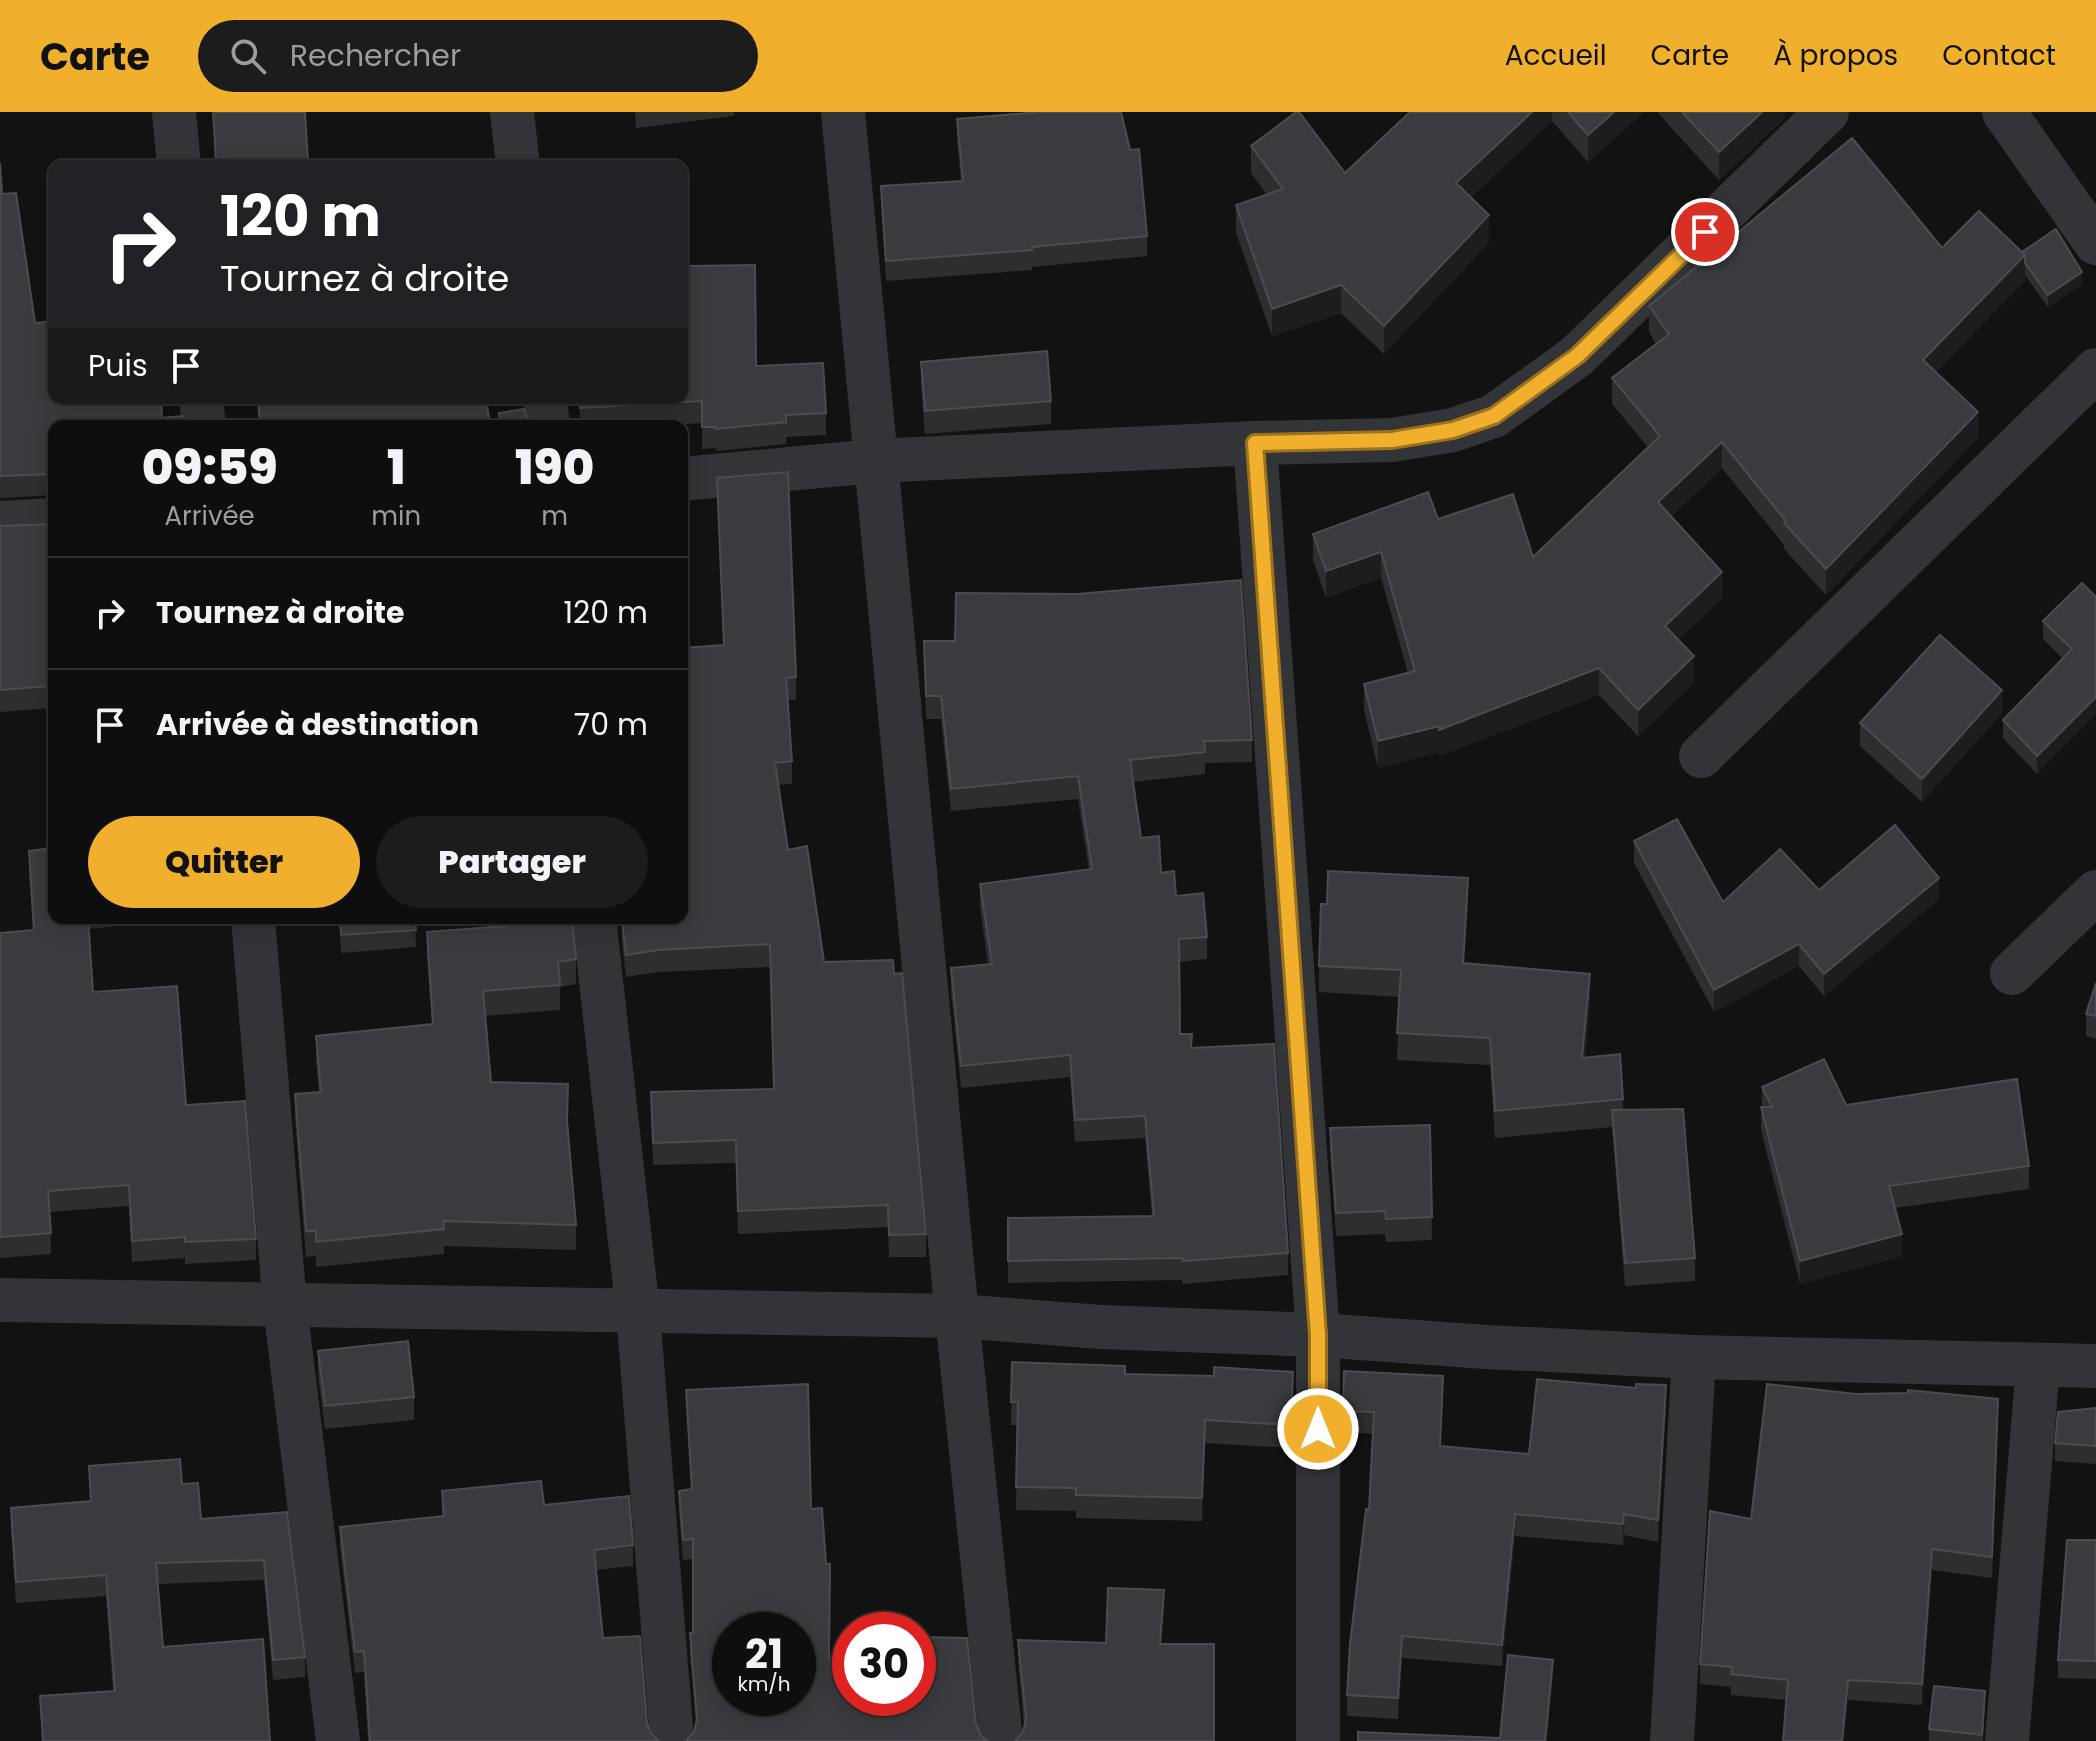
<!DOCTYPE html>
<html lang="fr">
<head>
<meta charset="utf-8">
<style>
  :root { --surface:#0e0e0e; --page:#1c1c1c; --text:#f1f3f6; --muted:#9b9c9e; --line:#2e2e2e; --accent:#f0af2d }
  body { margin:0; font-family:Poppins,sans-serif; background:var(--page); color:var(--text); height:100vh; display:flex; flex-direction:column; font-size:30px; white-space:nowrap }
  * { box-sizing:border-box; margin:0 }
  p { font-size:26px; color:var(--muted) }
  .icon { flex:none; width:44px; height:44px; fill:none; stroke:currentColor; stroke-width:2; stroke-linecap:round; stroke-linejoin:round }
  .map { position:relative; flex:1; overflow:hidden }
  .panel { position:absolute; left:48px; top:308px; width:640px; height:504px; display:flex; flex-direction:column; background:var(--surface); border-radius:16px; box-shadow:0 4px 20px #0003,0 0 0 2px var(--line) }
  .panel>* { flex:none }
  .guide { position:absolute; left:48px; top:48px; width:640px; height:244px; border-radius:16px; box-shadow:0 4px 20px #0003,0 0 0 2px var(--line); background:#202124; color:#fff; overflow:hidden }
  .speed { position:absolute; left:712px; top:1500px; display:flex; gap:16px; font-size:40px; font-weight:700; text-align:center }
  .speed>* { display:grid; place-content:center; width:104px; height:104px; border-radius:50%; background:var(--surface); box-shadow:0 4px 20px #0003,0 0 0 2px var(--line); line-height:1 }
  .speed small { font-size:20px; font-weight:400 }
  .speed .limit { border:12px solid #d22; background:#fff; color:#111 }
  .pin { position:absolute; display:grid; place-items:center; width:68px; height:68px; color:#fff; margin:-34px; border:4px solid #fff; border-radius:50%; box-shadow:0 2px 8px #0007 }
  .me { position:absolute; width:88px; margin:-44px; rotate:0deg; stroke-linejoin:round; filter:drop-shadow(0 0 6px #0008) }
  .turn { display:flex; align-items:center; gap:28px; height:168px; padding:0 40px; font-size:36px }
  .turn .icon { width:104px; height:104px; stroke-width:2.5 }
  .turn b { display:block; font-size:56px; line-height:68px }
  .then { display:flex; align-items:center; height:76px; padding:0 40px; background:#0003; gap:16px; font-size:30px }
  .eta { display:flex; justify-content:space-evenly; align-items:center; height:136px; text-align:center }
  .eta b { font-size:48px; font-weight:800; line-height:56px }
  .primary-button { display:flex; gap:16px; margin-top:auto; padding:16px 40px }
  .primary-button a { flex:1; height:92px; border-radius:48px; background:var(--accent); color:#111; font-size:32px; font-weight:800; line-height:92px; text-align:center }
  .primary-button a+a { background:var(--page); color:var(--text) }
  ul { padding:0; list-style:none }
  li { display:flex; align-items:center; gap:24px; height:112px; padding:0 40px; border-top:2px solid var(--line) }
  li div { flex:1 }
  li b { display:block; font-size:30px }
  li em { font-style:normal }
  header { display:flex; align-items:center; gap:48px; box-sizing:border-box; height:112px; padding:0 40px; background:var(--accent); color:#111 }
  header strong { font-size:38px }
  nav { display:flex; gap:44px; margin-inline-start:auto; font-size:28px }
  .search { width:560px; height:72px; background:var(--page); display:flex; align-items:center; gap:20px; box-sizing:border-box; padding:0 28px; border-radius:44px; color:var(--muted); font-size:30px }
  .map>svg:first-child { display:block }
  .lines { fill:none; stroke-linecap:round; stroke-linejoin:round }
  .minor { stroke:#333438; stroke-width:44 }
  .wall { fill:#2e2e31 }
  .shaded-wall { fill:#1d1d1f }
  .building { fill:#3a3b3f; stroke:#4b4c51; stroke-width:2; fill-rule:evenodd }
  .route-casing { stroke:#9c721d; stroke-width:20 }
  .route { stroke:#f0af2d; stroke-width:14 }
</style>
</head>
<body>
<header>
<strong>Carte</strong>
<div class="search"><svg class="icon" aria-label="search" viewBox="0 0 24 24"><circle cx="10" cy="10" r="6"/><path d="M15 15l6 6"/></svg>Rechercher</div>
<nav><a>Accueil</a><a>Carte</a><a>À propos</a><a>Contact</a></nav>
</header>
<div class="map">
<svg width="2096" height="1629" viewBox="0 0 2096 1629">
  <rect width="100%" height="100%" fill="#121213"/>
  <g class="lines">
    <g class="minor">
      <polyline points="174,0 179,54"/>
      <polyline points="512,0 518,54"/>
      <polyline points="843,0 957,1204 1001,1629"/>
      <polyline points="2004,0 2096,131"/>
      <polyline points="201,286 204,314"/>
      <polyline points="545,286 548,314"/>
      <polyline points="1255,331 1318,1223 1318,1629"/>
      <polyline points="682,367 874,349 1255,331 1392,328 1453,318 1494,304 1577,244 1827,0"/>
      <polyline points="0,411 54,408"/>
      <polyline points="1701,644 2096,258"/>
      <polyline points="253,806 285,1194 338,1629"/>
      <polyline points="594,806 638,1200 672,1629"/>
      <polyline points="2012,861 2096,780"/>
      <polyline points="0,1188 957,1204 1101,1215 1318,1223 1486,1235 1694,1245 2096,1254"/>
      <polyline points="1672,1629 1694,1245"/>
      <polyline points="2007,1629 2038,1253"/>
    </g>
  </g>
  <g class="wall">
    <polygon points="213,0 308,49 314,54 215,54"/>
    <polygon points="635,0 734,0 734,4 636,16"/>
    <polygon points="1035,0 1121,0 1147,124 1147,144 1032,155 1032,158 886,169 881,94 881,74 961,69 957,28 957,7 1035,1"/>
    <polygon points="1410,0 1644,0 1588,50 1552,9 1471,85 1489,130 1384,242 1341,201 1272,224 1236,121 1236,93 1267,83 1251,61 1251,34 1345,61"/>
    <polygon points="1657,0 1785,0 1785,6 1719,68"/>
    <polygon points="0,51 2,82 35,211 54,314 54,383 0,386"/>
    <polygon points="1942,136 2022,140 2082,172 2048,195 2025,163 2025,169 1936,260 1978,326 1826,483 1784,437 1784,433 1722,356 1671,404 1722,486 1678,528 1694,571 1638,624 1599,583 1439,644 1439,640 1378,656 1364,598 1364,572 1408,561 1381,466 1326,486 1313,448 1313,422 1438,407 1533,445 1648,335 1612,292 1612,266 1656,232 1649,220 1649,194"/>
    <polygon points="689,154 756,254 826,301 826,323 786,325 786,332 716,339 716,336 702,337 702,311 652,314 580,314 579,286"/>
    <polygon points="921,250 1051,289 1051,312 925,322 921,273"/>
    <polygon points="257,286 486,286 490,314 259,314"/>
    <polygon points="717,366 796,565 796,588 787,588 792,649 792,672 778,673 788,738 824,850 894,862 926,1122 926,1145 889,1145 888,1115 738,1122 736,1051 653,1053 651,980 773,977 770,855 658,860 626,865 622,830 622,808 626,807 626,806 682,806 723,533"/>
    <polygon points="54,412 54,636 52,636 50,596 0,600 0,414"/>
    <polygon points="2096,485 2037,662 2003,626 2003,608 2063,547 2043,527 2043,509"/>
    <polygon points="924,529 1252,628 1252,650 1205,651 1205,662 1133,670 1141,726 1176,784 1207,825 1207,847 1179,850 1180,922 1192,936 1288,1141 1288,1163 1183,1172 1182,1168 1008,1171 1008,1106 1152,1104 1145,1026 1075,1030 1070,965 961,976 951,879 951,856 988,853 980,794 980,772 1089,758 1078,687 951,699 941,607 926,607"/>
    <polygon points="2002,601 1922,690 1860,634 1860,611"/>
    <polygon points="1634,729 1723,790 1939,787 1824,884 1799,854 1714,900 1634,751"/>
    <polygon points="29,739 54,806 112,806 112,815 89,817 93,880 186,993 256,1127 256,1148 185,1152 185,1146 132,1150 129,1094 50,1100 51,1142 0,1146 0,821 33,818 29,760"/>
    <polygon points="1327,792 1468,792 1464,851 1590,889 1585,946 1623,987 1623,998 1695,1146 1695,1169 1625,1174 1612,1015 1495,1026 1490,953 1397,948 1399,885 1319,880 1319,854"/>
    <polygon points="339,806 415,806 416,835 341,841"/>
    <polygon points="427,820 576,847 576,872 560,875 560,898 485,904 491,970 568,1015 576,1113 576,1138 444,1134 444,1142 316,1155 316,1144 306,1145 295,1007 295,982 319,980 316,949 316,924 432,912 427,845"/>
    <polygon points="2096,871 2096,927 2086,924 2086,902"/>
    <polygon points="1762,975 1846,993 2029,1054 2029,1077 1895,1096 1902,1144 1800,1172 1761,1018 1761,995 1762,995"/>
    <polygon points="1430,1013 1432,1128 1386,1130 1385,1122 1336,1124 1330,1039 1330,1016"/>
    <polygon points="318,1239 414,1285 414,1308 325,1317 318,1262"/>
    <polygon points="1344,1259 1443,1285 1440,1334 1529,1342 1666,1294 1658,1430 1624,1423 1623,1433 1515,1424 1502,1554 1402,1546 1398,1607 1347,1604 1347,1583 1369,1397 1373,1322 1343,1320"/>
    <polygon points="1125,1262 1293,1283 1291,1336 1205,1331 1202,1409 1076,1406 1076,1399 1016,1398 1017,1313 1011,1313 1011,1290"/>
    <polygon points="686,1278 811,1397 829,1547 976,1612 981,1624 694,1620 696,1612 690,1542 690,1521 693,1521 693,1447 683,1448 679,1399 679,1379 691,1378"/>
    <polygon points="2096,1296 2096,1352 2055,1349 2055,1331"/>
    <polygon points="1998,1307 1992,1466 1932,1458 1922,1593 1848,1588 1786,1588 1731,1583 1731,1575 1700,1572 1700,1552 1751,1407"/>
    <polygon points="89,1354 182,1372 201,1407 287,1400 305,1545 305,1565 273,1568 264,1468 158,1472 163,1535 270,1629 42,1629 40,1584 113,1579 106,1484 16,1491 11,1417 11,1396 90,1389"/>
    <polygon points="442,1379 544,1393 633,1433 633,1454 596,1458 603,1526 647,1611 651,1622 659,1629 368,1629 364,1560 355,1561 340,1435 340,1415 442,1405"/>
    <polygon points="2096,1428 2096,1567 2058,1566 2058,1548"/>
    <polygon points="1164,1498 1016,1628 1023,1620 1024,1614 1018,1548 1018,1528 1106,1531"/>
    <polygon points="1985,1591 1983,1629 1929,1629 1929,1617"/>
  </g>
  <g class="shaded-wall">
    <polygon points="1532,0 1552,0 1552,9 1456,99 1456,71"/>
    <polygon points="1614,0 1644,0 1588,50 1588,23"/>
    <polygon points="1762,0 1785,0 1785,6 1719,68 1719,40"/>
    <polygon points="1489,103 1489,130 1384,242 1384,214"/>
    <polygon points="2025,143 2025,169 1923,274 1923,248"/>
    <polygon points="2082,160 2082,172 2048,195 2048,183"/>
    <polygon points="1341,173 1341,201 1272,224 1272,197"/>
    <polygon points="1978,300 1978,326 1826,483 1826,457"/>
    <polygon points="1722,330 1722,356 1658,417 1658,390"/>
    <polygon points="1381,440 1381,466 1326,486 1326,459"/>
    <polygon points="1722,460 1722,486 1665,540 1665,514"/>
    <polygon points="1694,544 1694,571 1638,624 1638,598"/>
    <polygon points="1599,556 1599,583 1439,644 1439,640 1378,656 1378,629"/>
    <polygon points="2002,578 2002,601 1922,690 1922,667"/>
    <polygon points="2096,585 2096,603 2037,662 2037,644"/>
    <polygon points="1468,766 1468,792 1463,878 1463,851"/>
    <polygon points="1939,766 1939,787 1824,884 1824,862"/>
    <polygon points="1799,832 1799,854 1714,900 1714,878"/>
    <polygon points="1590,862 1590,889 1582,973 1582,946"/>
    <polygon points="1902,1122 1902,1144 1800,1172 1800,1149"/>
    <polygon points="1293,1260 1293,1283 1291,1336 1291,1313"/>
    <polygon points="1666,1273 1666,1294 1658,1430 1658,1408"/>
    <polygon points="1998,1287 1998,1307 1992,1466 1992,1445"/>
    <polygon points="1205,1308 1205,1331 1202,1409 1202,1386"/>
    <polygon points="1515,1402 1515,1424 1502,1554 1502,1533"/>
    <polygon points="1624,1402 1624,1423 1623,1433 1623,1412"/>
    <polygon points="1932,1437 1932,1458 1922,1593 1922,1572"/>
    <polygon points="1164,1478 1164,1498 1160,1552 1160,1532"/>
    <polygon points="1402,1524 1402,1546 1398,1607 1398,1586"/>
    <polygon points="1553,1548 1553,1568 1547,1629 1545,1629"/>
    <polygon points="1848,1568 1848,1588 1844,1629 1842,1629"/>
  </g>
  <g class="building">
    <polygon points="213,0 305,0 308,49 313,49 314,54 226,54 225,46 216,47"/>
    <polygon points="1040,0 1121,0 1130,38 1139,37 1147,124 1032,135 1032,138 886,149 881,74 963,69 957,7"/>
    <polygon points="1296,0 1299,0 1345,61 1410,0 1532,0 1456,71 1489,103 1384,214 1341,173 1272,197 1236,93 1283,77 1251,34"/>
    <polygon points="1568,0 1614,0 1588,23"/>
    <polygon points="1682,0 1762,0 1719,40"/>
    <polygon points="1852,26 1942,136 1979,99 2025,143 1923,248 1978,300 1826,457 1784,411 1786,409 1722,330 1658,390 1722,460 1665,514 1694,544 1638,598 1599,556 1439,618 1440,614 1378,629 1364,572 1415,559 1381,440 1326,459 1313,422 1428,380 1438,407 1513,382 1533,445 1660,324 1612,266 1669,222 1649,194"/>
    <polygon points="0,51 2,82 16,81 35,211 54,209 54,286 161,286 162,306 182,304 192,314 54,314 54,362 0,364"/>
    <polygon points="682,109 689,154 755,153 756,254 823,251 826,301 786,303 786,310 716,317 716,315 702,315 702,289 580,296 580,286 682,286"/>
    <polygon points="2056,117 2082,160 2048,183 2025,151 2025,143 2022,140"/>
    <polygon points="1047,239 1051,289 925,299 921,250"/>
    <polygon points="258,286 486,286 490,313 260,314"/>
    <polygon points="524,297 528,308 536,314 500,314 499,301"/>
    <polygon points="788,360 796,565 786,566 792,649 775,651 788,738 807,734 824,850 893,848 894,862 902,861 926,1122 889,1123 888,1093 738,1099 736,1028 653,1031 651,980 774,977 770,832 658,838 626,843 622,808 628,807 628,806 682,806 682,536 724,533 717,366"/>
    <polygon points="54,412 54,614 52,614 50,574 0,578 0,414"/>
    <polygon points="1241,468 1252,628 1204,629 1205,640 1130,648 1141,726 1159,724 1161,761 1174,759 1176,784 1203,781 1207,825 1179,827 1180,922 1192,922 1191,936 1274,932 1288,1141 1183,1149 1182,1146 1008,1149 1008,1106 1154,1104 1145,1004 1075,1008 1070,943 961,954 951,856 992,852 980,772 1092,757 1078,664 951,677 941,584 926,584 924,529 955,529 956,481 1077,482"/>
    <polygon points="2082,471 2096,485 2096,585 2037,644 2003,608 2072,537 2043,509"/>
    <polygon points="1940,523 2002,578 1922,667 1860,611"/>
    <polygon points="1677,707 1723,790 1780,737 1819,778 1895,713 1939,766 1824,862 1799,832 1714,878 1634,729"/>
    <polygon points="54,736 54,806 88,806 93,880 177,874 186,993 245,989 256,1127 185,1130 185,1125 132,1129 129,1073 48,1079 51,1121 0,1125 0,821 34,818 29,739"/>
    <polygon points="1328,759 1468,766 1463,851 1590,862 1582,946 1620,942 1623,987 1495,999 1490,926 1397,921 1401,858 1319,854 1321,792 1327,792"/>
    <polygon points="340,806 415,806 416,818 341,823"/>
    <polygon points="572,809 576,847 558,850 560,873 483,879 491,970 568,972 567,1009 576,1113 443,1109 444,1117 316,1130 316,1119 306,1119 295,982 321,980 316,924 433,912 427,820"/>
    <polygon points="2096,871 2096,904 2086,902"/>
    <polygon points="1824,947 1846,993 2017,967 2029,1054 1889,1074 1902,1122 1800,1149 1761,995 1772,995 1762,975"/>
    <polygon points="1683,997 1695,1146 1625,1151 1612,998"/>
    <polygon points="1430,1013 1432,1105 1386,1107 1385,1099 1336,1101 1330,1016"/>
    <polygon points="408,1229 414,1285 325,1294 318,1239"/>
    <polygon points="1012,1250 1125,1254 1125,1262 1214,1264 1214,1255 1293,1260 1291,1313 1205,1308 1202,1386 1076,1383 1076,1376 1016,1375 1018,1290 1011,1290"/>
    <polygon points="1344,1259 1443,1264 1440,1334 1529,1342 1537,1267 1636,1276 1636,1272 1666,1273 1658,1408 1624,1402 1623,1412 1515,1402 1502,1533 1402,1524 1398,1586 1347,1583 1350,1532 1366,1397 1369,1397 1374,1300 1343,1299"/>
    <path d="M 808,1272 L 811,1397 L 822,1396 L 826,1452 L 830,1452 L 829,1547 L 850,1547 L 850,1586 L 918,1586 L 919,1534 L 924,1534 L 924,1525 L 967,1526 L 976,1612 L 981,1624 L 988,1629 L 686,1629 L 694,1620 L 697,1607 L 690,1521 L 693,1521 L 693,1427 L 683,1428 L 679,1379 L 692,1377 L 686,1278 ZM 730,1518 L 798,1518 L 798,1586 L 730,1586 Z"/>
    <polygon points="1767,1272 1856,1282 1908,1281 1908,1278 1998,1287 1992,1445 1932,1437 1922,1572 1848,1568 1842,1629 1783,1629 1788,1568 1731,1562 1732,1555 1700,1552 1710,1399 1751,1407"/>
    <polygon points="2096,1296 2096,1334 2055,1331 2058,1300"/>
    <polygon points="180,1347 182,1372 198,1371 201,1407 287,1400 305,1545 273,1548 264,1448 156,1451 163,1535 263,1527 270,1629 43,1629 40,1584 115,1579 106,1463 16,1470 11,1396 91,1389 89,1354"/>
    <polygon points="541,1369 544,1393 629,1384 633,1433 594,1438 603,1526 640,1524 647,1611 651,1622 659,1629 370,1629 364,1539 355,1540 340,1415 444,1404 442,1379"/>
    <polygon points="2067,1428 2096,1428 2096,1549 2058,1548"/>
    <polygon points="1108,1476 1164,1478 1160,1532 1214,1532 1214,1629 1015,1629 1023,1620 1026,1607 1018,1528 1106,1531"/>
    <polygon points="1508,1543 1553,1548 1545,1629 1358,1629 1358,1620 1500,1626"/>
    <polygon points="1934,1574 1985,1579 1982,1623 1929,1617"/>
  </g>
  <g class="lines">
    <g class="route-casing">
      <polyline id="route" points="1318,1317 1318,1223 1255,331 1392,328 1453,318 1494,304 1577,244 1705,120"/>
    </g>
    <use href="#route" class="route"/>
  </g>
</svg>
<div class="speed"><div>21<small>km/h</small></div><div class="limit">30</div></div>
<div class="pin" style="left:1705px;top:120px;background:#d93025"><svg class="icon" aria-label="arrive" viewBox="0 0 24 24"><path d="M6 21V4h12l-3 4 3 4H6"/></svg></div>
<svg class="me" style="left:1318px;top:1317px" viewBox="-20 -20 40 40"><circle r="17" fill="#f0af2d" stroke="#fff" stroke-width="3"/><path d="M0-11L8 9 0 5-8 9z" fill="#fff"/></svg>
<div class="guide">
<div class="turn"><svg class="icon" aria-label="right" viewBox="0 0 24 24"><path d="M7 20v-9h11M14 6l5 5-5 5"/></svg><div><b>120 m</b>Tournez à droite</div></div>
<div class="then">Puis<svg class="icon" aria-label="arrive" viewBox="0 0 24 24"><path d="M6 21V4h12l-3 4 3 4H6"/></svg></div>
</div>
<section class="panel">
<div class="eta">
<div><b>09:59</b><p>Arrivée</p></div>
<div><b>1</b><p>min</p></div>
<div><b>190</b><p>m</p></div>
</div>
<ul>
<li><svg class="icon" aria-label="right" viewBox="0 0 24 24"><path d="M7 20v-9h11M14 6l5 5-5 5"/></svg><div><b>Tournez à droite</b></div><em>120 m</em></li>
<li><svg class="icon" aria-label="arrive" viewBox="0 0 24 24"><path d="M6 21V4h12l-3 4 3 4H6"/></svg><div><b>Arrivée à destination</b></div><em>70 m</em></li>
</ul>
<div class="primary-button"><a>Quitter</a><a>Partager</a></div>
</section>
</div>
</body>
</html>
